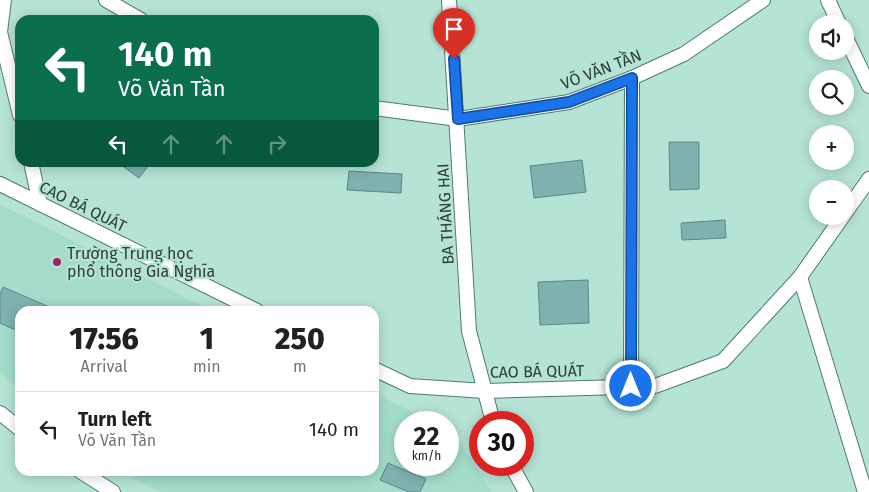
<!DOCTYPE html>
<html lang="en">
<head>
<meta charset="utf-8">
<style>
  :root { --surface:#fff; --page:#f2f2f2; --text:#202124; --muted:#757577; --line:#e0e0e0 }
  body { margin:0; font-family:"Fira Sans",sans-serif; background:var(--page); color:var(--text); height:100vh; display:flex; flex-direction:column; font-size:19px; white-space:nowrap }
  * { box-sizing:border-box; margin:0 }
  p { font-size:16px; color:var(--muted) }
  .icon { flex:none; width:28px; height:28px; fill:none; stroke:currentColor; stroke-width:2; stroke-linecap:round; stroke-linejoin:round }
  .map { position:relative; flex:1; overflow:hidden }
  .side { position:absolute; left:15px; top:306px; width:364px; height:170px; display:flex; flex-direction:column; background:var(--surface); border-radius:15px; box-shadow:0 2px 12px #0003 }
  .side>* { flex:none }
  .hud { position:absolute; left:15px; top:15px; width:364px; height:152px; border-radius:15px; box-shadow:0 2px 12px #0003; background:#0b6e4f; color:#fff; overflow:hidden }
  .fabs { position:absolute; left:809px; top:15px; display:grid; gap:10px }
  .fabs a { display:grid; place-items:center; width:45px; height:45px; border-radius:50%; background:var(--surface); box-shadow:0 2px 12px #0003; font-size:25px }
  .speed { position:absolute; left:394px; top:411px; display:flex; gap:10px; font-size:25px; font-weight:700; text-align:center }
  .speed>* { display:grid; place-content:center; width:65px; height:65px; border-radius:50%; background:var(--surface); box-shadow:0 2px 12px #0003; line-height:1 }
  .speed small { font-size:12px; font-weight:400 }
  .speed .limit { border:8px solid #d22; background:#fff; color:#111 }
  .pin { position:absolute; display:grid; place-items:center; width:42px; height:42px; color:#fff; margin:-51px -21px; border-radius:50% 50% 50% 0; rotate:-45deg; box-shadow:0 0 5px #0007 }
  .pin .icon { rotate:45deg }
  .me { position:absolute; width:55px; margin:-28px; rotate:0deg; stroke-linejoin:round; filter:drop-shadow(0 0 4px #0008) }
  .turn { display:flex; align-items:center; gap:18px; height:105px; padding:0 20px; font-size:22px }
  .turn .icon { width:65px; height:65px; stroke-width:2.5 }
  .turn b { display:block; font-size:35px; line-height:42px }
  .lanes { display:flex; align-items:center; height:48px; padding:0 20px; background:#0003; justify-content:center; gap:25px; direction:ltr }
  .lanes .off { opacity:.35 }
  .eta { display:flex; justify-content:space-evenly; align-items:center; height:85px; text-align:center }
  .eta b { font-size:30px; font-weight:800; line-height:35px }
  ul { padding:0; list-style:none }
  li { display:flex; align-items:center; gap:15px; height:75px; padding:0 20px; border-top:1px solid var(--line) }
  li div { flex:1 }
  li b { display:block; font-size:19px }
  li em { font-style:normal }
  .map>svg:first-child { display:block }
  .built { fill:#a3dccb }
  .building { fill:#7fb1b0; stroke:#588988 }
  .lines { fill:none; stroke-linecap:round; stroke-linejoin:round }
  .street-casing { stroke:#4f7b6e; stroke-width:16 }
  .street { stroke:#fff; stroke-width:14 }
  .route-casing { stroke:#114b97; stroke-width:12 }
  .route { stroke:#1a73e8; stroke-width:9 }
  .poi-dot { fill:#a61d65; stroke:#b5e3d5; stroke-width:2 }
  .labels { text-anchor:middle; stroke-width:4.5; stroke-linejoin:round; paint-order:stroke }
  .street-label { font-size:16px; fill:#2c3f3a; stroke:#b5e3d5 }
  .poi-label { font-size:16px; fill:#2c3f3a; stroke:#b5e3d5; text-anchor:start }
</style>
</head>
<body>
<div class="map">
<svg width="869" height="492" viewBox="0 0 869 492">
  <rect width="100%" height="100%" fill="#b5e3d5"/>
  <g class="built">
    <polygon points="0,205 17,213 212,311 20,311 20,390 0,373"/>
    <polygon points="374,393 433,422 405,422 405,465 448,465 448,431 456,436 492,492 161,492 143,484 122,471 374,471"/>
  </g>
  <g class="building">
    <polygon points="669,142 699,142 699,189 670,190"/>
    <polygon points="582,160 586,192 534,198 530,166"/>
    <polygon points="117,162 151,162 139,178"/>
    <polygon points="349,171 402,174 401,193 347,190"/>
    <polygon points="725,220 726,238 682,240 681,223"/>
    <polygon points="588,280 589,323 540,325 538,282"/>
    <polygon points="3,287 59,311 20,311 20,332 0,323 0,294"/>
    <polygon points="388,463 426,479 420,492 409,492 380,480"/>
  </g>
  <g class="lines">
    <g class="street-casing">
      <g id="street">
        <polyline points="4,0 0,32 20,115"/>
        <polyline points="106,0 141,20"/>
        <polyline points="449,0 469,331 493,422"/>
        <polyline points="828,0 839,24"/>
        <polyline points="845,36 869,86"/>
        <polyline points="374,108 458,119 569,102 632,78 684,54 763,0"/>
        <polyline points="31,162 40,204"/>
        <polyline points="0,184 257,311"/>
        <polyline points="845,213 869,179"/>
        <polyline points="800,277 865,492"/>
        <polyline points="374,369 410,386 485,391 655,386 723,361 800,277 843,216"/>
        <polyline points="631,387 632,78"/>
        <polyline points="0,413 20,429"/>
        <polyline points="511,465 526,492"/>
        <polyline points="80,471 113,492"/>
      </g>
    </g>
    <use href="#street" class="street"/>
  </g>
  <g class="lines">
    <g class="route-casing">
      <polyline id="route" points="454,59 458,119 569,102 632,78 631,386"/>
    </g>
    <use href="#route" class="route"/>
  </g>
  <circle class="poi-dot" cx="57" cy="262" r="5"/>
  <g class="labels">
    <g class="street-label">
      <text transform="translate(601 69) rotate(-21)" y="6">VÕ VĂN TẦN</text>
      <text transform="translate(83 206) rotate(26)" y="6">CAO BÁ QUÁT</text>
      <text transform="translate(445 214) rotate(-93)" y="6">BA THÁNG HAI</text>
      <text transform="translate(537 371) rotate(-1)" y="6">CAO BÁ QUÁT</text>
    </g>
    <g class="poi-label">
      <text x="67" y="259">Trường Trung học<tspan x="67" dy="18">phổ thông Gia Nghĩa</tspan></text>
    </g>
  </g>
</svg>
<div class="fabs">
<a><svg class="icon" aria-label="sound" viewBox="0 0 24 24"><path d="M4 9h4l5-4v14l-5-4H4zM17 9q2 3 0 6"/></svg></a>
<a><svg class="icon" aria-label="search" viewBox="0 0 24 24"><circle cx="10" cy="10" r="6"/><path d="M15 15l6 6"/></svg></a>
<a>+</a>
<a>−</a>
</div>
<div class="speed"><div>22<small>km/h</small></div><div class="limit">30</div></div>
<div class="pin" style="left:454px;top:59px;background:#d93025"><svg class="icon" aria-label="arrive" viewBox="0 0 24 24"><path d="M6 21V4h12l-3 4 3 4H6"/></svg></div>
<svg class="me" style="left:631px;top:386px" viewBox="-20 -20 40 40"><circle r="17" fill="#1a73e8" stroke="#fff" stroke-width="3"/><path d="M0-11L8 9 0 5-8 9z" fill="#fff"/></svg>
<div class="hud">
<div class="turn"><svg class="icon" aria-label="left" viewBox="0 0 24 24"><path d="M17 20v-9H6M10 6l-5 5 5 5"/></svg><div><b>140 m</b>Võ Văn Tần</div></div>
<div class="lanes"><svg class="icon" aria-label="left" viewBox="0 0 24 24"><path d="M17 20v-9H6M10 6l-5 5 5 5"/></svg><svg class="icon off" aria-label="ahead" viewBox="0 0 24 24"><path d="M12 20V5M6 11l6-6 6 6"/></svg><svg class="icon off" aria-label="ahead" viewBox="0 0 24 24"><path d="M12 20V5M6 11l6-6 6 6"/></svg><svg class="icon off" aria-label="right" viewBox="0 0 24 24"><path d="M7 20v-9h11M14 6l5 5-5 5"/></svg></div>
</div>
<section class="side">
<div class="eta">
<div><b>17:56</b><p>Arrival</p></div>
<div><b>1</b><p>min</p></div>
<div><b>250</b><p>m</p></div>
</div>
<ul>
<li><svg class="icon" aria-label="left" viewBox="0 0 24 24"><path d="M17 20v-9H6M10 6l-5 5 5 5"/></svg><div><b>Turn left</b><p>Võ Văn Tần</p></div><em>140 m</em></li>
</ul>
</section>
</div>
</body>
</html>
